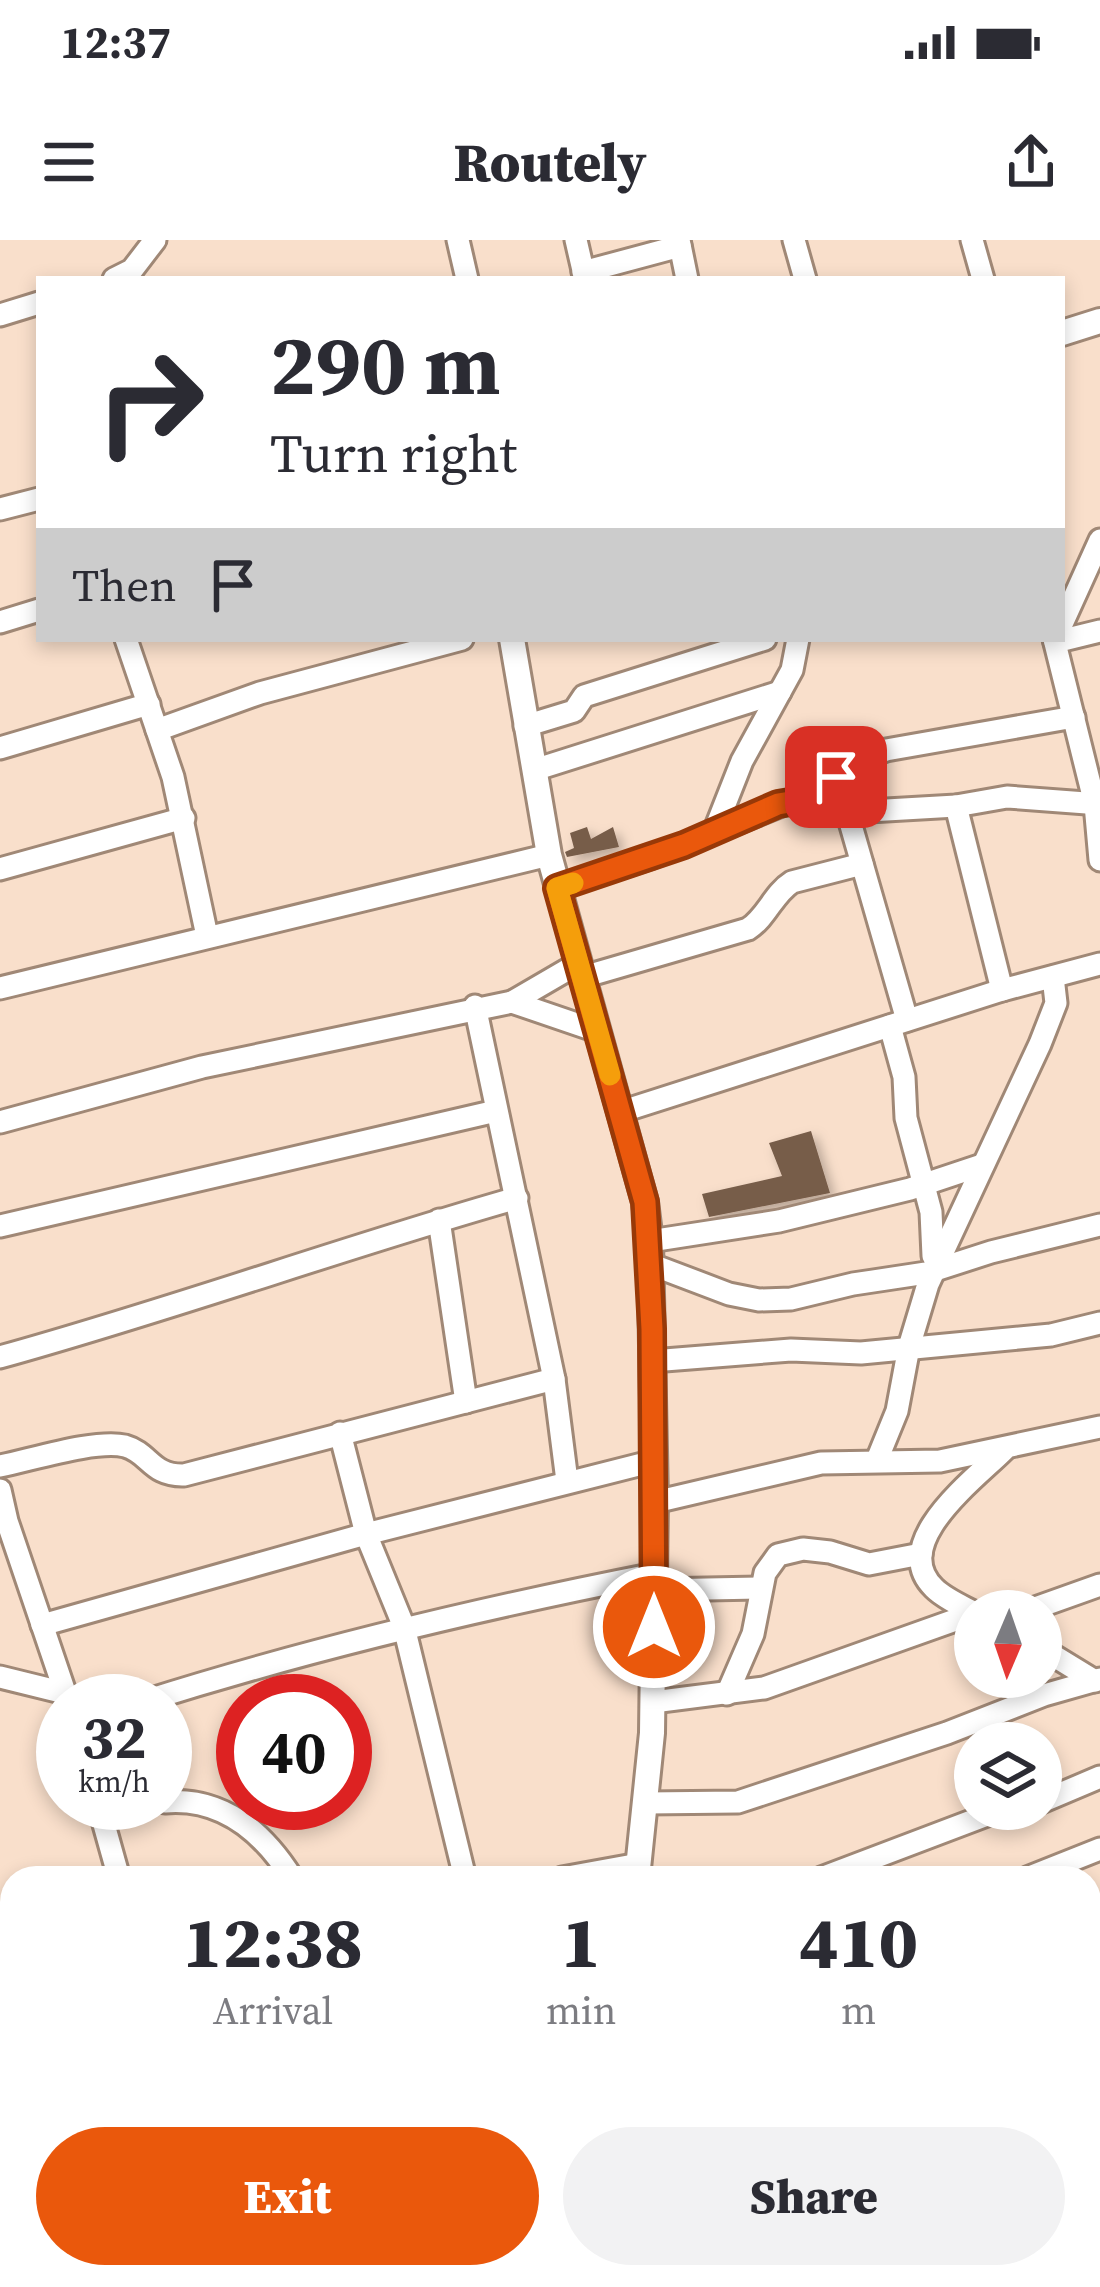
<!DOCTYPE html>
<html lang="en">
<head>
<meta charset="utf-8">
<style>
  :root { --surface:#fff; --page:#f2f2f3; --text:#2b2b33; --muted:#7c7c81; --accent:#ea580c }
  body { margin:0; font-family:"Source Serif 4",serif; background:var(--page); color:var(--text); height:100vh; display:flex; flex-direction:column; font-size:45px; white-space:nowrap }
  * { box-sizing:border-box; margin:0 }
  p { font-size:39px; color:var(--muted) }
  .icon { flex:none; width:66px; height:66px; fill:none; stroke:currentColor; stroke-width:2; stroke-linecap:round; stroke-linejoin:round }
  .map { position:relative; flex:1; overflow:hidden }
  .side { position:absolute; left:0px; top:1626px; width:1101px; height:423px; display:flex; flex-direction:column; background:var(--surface); border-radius:36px 36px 0 0; box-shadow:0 6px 18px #0003 }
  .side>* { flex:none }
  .hud { position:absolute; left:36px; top:36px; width:1029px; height:366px; border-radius:0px; box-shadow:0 6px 18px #0003; background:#fff; color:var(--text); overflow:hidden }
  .needle { width:78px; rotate:182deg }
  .controls { position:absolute; left:954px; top:1350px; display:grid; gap:24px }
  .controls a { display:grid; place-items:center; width:108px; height:108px; border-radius:50%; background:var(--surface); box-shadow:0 6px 18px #0003; font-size:60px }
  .speed { position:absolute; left:36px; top:1434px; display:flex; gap:24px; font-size:60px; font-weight:700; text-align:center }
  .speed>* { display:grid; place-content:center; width:156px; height:156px; border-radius:50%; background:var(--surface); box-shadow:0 6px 18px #0003; line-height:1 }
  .speed small { font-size:30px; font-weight:400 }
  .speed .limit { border:18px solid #d22; background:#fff; color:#111 }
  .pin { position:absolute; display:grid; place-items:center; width:102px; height:102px; color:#fff; margin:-51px; border-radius:24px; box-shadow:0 6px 18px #0006 }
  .me { position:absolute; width:132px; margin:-66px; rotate:0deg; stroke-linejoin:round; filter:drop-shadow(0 0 9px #0008) }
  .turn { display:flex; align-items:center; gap:42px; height:252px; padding:0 36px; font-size:54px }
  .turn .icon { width:156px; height:156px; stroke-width:2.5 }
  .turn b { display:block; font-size:84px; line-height:102px }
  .then { display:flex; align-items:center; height:114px; padding:0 36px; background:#0003; gap:24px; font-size:45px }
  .eta { display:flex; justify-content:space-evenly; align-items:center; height:204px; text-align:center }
  .eta b { font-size:72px; font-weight:800; line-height:84px }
  .cta { display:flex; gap:24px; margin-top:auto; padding:24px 36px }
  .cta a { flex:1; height:138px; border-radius:72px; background:var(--accent); color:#fff; font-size:48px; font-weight:800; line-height:138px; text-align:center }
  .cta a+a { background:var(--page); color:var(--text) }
  .status { display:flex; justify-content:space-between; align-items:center; height:84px; padding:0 60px; background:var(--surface); direction:ltr }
  .status svg { height:33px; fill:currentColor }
  header { display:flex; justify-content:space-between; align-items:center; height:156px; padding:0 36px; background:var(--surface); font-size:54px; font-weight:800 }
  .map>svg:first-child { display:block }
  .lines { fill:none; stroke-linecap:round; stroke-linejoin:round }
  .stream { stroke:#6d919e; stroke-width:4.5 }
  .building { fill:#775d4a; filter:url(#shadow) }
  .minor-casing { stroke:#a08876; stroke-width:27 }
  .tertiary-casing { stroke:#a08876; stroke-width:30 }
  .minor { stroke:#fff; stroke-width:21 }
  .tertiary { stroke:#fff; stroke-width:24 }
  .route-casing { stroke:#983908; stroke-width:30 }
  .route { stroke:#ea580c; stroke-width:21 }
  .slow { stroke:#f59e0b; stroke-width:21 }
</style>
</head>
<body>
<div class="status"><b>12:37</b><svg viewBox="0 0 49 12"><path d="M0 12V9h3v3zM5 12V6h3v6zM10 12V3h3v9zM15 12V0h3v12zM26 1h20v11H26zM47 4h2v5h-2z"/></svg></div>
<header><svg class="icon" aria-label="menu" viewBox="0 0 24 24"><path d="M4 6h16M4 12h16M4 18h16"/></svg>Routely<svg class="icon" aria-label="share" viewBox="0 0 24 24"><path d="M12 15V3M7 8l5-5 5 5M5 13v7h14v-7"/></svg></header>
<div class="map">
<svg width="1100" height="2047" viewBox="0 0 1100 2047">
  <defs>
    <filter id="shadow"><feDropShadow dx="5.5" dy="5.5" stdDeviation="6" flood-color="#0004"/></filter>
  </defs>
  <rect width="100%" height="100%" fill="#f9dfcb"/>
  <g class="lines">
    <g class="stream">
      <polyline points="1089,2011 1100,2005"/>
      <polyline points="1044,2047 1056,2037"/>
    </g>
  </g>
  <g class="building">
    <polygon points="587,587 591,599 613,587 619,607 567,617 565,612 574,608 570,593"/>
    <polygon points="811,891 830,953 709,977 702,954 782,936 769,903"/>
  </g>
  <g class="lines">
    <g class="minor-casing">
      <g id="minor">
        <polyline points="458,0 467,39"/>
        <polyline points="576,0 585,39"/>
        <polyline points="679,0 687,39"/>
        <polyline points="794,0 805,39"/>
        <polyline points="972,0 983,39"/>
        <polyline points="583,32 680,6"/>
        <polyline points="114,39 132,30 155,0"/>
        <polyline points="0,75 39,63"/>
        <polyline points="0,269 39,259"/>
        <polyline points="0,382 39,370"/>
        <polyline points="1062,384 1100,300"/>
        <polyline points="126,399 173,537 207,696"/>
        <polyline points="1054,399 1095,564 1100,620"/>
        <polyline points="1055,402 1100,391"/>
        <polyline points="525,486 574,471 584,456 765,399"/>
        <polyline points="157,490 260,453 462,399"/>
        <polyline points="0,508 149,464"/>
        <polyline points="534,530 780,452"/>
        <polyline points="802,560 861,519 886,510 1074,477"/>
        <polyline points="956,566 1002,750"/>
        <polyline points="846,568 907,780"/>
        <polyline points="714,592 742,521 792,430 798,399"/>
        <polyline points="0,629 184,578"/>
        <polyline points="557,648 650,618 789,562 802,560 869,571 956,566 1007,557 1100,564"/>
        <path d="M 583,737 L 748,689 C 767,677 773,654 792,642 L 862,624"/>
        <polyline points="0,748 549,615"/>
        <polyline points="512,762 597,791"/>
        <polyline points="475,766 554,1139 567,1241"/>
        <polyline points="890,786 904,837 906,878 931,972 933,1016 938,1024"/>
        <polyline points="620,872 1002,750 1100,724"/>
        <polyline points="0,882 202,827 512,762 579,723"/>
        <polyline points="439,980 466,1162"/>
        <polyline points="0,986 496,871"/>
        <polyline points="650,1001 779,981 910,949 982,925"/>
        <polyline points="650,1024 729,1054 759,1060 791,1059 853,1044 926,1033 991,1012 1100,985"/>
        <path d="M 0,1117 C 174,1069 344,1007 517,958"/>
        <polyline points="652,1121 791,1110 861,1113 1051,1095 1100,1083"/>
        <polyline points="340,1193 366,1294 404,1387 465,1638"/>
        <polyline points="877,1220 897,1171 909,1107 928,1044 1040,804 1056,763 1053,737"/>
        <path d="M 0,1226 C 31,1220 96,1199 125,1206 C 150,1213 151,1236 184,1235 L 554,1139"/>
        <polyline points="0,1250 7,1281 68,1461"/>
        <polyline points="655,1262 821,1223 940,1221 1100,1187"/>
        <polyline points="655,1350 759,1348"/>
        <polyline points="1027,1371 1100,1345"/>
        <path d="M 975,1373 C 962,1366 945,1359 934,1348 C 888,1303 975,1239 1004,1210"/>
        <polyline points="42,1385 366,1294 654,1221"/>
        <polyline points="1041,1408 1095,1441"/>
        <polyline points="0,1437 65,1453"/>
        <polyline points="727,1454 753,1394 765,1333 778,1315 803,1309 830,1312 869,1324 921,1314"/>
        <path d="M 145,1461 C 313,1408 482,1368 655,1334"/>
        <polyline points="653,1462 764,1448 975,1373"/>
        <path d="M 165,1562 C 222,1557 263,1592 292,1638"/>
        <polyline points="1041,1562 1100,1537"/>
        <polyline points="98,1563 119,1638"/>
        <polyline points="646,1563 738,1562 947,1493 1044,1455 1100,1439"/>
        <polyline points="102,1576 152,1563"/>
        <polyline points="562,1638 639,1624"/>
        <polyline points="821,1638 1003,1569"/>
        <polyline points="1027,1638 1100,1609"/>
        <polyline points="1089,1739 1100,1735"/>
        <polyline points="1089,1781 1100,1804"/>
        <polyline points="1089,1834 1100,1832"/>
        <polyline points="0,1998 12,1994"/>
        <polyline points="90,2037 93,2047"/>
        <polyline points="223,2037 226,2047"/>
        <polyline points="370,2037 375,2047"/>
      </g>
    </g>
    <g class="tertiary-casing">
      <g id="tertiary">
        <polyline points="1062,93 1100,81"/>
        <polyline points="512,399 549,615 645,962 650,1001 655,1262 652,1493 637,1638"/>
        <polyline points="600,2037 600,2047"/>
      </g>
    </g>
    <use href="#minor" class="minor"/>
    <use href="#tertiary" class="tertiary"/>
  </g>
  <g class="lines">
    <g class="route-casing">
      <polyline id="route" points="654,1387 652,1089 645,962 557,648 684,605 778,564 802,560 836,537"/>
    </g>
    <use href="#route" class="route"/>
    <polyline class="slow" points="573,643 557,648 610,835"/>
  </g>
</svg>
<div class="controls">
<a><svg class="needle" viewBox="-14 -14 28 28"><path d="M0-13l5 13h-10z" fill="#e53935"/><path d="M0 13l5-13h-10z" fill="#7c7c81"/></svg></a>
<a><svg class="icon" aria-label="layers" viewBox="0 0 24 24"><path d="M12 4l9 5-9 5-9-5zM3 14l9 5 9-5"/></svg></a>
</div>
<div class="speed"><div>32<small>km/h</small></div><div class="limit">40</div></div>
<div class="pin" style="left:836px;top:537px;background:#d93025"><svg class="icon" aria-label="arrive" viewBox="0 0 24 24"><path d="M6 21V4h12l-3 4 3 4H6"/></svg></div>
<svg class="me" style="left:654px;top:1387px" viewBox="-20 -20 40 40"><circle r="17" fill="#ea580c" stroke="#fff" stroke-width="3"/><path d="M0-11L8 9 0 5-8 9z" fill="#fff"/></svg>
<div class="hud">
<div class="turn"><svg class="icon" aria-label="right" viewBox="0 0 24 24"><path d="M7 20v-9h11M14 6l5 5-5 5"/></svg><div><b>290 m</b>Turn right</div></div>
<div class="then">Then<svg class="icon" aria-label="arrive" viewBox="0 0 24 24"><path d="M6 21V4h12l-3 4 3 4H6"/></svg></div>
</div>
<section class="side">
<div class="eta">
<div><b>12:38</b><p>Arrival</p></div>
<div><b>1</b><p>min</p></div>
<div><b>410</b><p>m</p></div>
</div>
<div class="cta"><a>Exit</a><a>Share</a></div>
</section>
</div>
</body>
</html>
